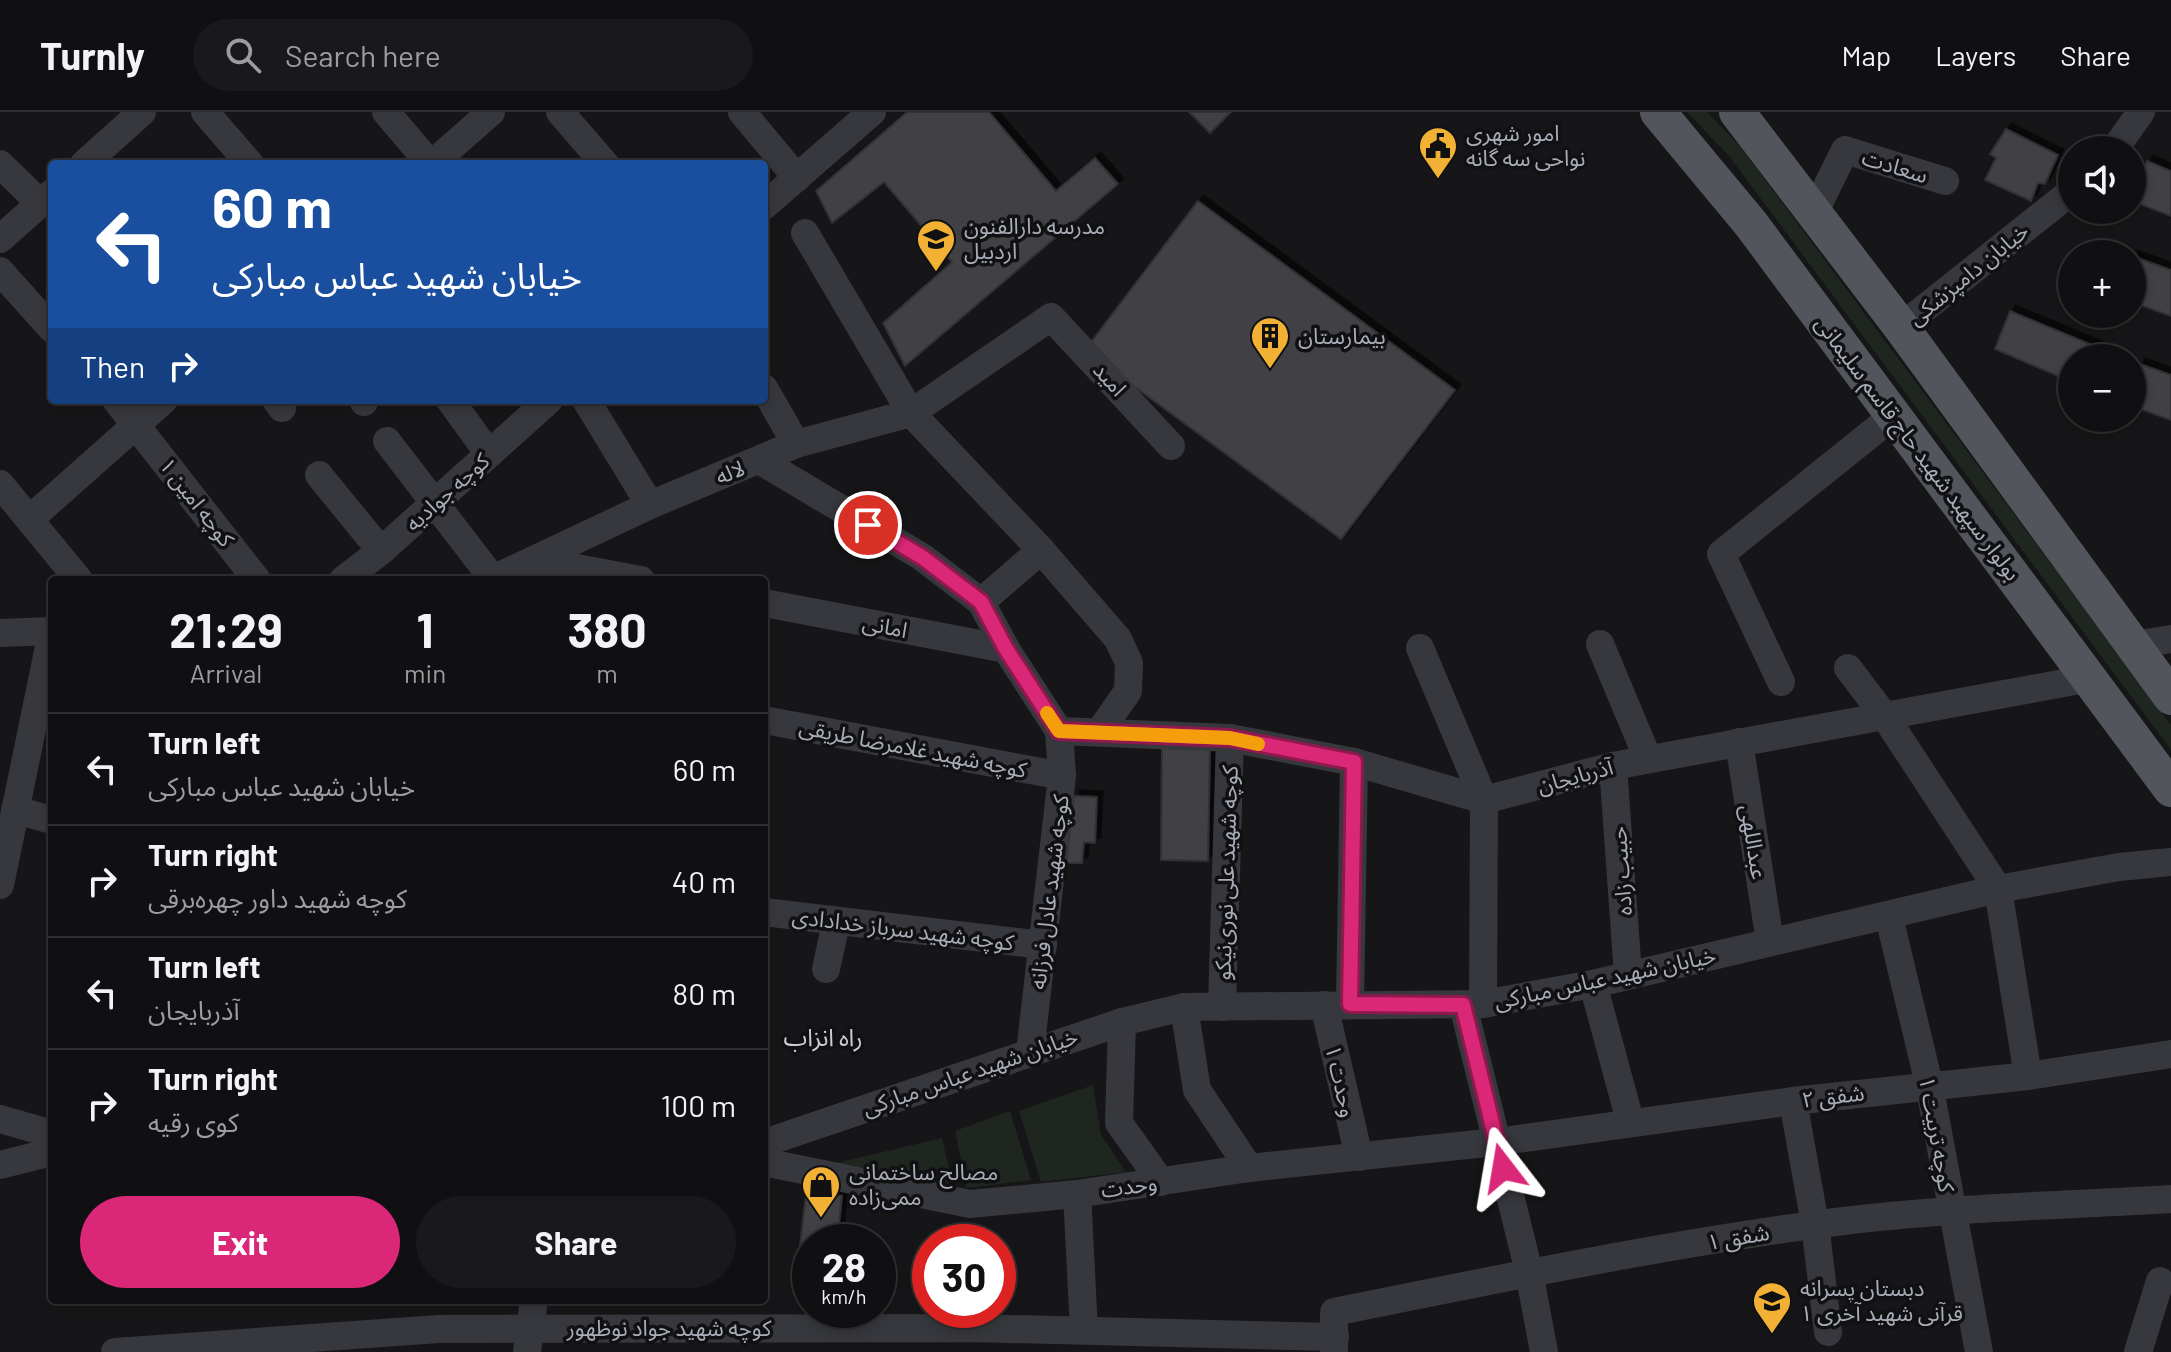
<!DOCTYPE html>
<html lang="en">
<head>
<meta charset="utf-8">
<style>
  :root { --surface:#101012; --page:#19191b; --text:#f1f3f6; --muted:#9c9d9f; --line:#303032; --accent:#db2777 }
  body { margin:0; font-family:Barlow,"Noto Sans Arabic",sans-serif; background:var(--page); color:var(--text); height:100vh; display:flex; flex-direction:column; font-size:30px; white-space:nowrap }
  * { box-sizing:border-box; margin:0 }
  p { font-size:26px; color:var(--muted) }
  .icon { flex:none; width:44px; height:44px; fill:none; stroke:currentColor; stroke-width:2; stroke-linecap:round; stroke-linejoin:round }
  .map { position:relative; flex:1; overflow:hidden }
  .sheet { position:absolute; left:48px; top:464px; width:720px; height:728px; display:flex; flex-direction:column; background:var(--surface); border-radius:8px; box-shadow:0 4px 12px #0003,0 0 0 2px var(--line) }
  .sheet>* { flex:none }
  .hud { position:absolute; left:48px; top:48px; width:720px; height:244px; border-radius:8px; box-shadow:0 4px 12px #0003,0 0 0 2px var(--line); background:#1a4fa0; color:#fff; overflow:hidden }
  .controls { position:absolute; left:2058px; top:24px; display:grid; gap:16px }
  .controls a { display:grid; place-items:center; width:88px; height:88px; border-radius:50%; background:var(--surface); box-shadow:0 4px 12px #0003,0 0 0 2px var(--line); font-size:40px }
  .speed { position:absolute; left:792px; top:1112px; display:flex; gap:16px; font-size:40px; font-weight:700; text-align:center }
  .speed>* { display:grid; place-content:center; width:104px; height:104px; border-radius:50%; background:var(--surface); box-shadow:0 4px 12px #0003,0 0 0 2px var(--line); line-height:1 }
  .speed small { font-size:20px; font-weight:400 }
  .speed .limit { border:12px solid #d22; background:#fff; color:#111 }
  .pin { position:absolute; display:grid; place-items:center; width:68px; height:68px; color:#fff; margin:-34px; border:4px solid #fff; border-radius:50%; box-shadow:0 2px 8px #0007 }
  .me { position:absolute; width:88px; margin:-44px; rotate:346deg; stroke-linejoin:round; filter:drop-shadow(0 0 6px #0008) }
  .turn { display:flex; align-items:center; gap:28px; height:168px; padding:0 32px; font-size:36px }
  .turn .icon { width:104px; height:104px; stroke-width:2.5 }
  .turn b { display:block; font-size:56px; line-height:68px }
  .then { display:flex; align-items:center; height:76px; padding:0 32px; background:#0003; gap:16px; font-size:30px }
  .eta { display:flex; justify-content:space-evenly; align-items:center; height:136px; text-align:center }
  .eta b { font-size:48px; font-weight:700; line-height:56px }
  .primary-button { display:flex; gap:16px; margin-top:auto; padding:16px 32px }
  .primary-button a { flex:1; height:92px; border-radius:48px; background:var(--accent); color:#fff; font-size:32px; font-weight:700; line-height:92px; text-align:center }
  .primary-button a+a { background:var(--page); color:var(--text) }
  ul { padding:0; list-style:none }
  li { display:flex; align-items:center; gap:24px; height:112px; padding:0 32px; border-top:2px solid var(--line) }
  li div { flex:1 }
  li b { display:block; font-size:30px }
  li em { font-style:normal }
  header { display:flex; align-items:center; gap:48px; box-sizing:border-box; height:112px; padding:0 40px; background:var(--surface); border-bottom:2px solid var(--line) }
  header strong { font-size:38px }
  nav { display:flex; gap:44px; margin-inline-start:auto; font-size:28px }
  .search { width:560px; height:72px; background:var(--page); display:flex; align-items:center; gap:20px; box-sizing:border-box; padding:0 28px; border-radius:44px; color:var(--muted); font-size:30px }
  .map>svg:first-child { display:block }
  .green { fill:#1e261f }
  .building { fill:#404145; stroke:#303034; stroke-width:2; filter:url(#shadow) }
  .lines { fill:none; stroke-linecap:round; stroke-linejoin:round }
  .minor { stroke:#37383d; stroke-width:28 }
  .major { stroke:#53555c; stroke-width:36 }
  .route-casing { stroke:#8e194d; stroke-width:20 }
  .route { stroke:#db2777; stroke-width:14 }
  .slow { stroke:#f59e0b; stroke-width:14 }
  .labels { text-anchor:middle; stroke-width:7; stroke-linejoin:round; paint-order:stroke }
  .poi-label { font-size:22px; fill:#a8adb8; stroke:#111113; text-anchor:start }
  .street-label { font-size:22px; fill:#a8adb8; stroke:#111113 }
  .neighbourhood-label { font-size:24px; fill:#c9ccd4; stroke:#111113 }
</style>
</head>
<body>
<header>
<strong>Turnly</strong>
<div class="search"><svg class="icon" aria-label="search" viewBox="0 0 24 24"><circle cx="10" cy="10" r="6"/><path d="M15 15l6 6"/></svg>Search here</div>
<nav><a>Map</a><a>Layers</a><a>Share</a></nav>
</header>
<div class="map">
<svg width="2171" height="1240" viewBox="0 0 2171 1240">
  <defs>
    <filter id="shadow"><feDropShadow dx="5.5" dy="-5.5" stdDeviation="0" flood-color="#0009"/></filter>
  </defs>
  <rect width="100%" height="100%" fill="#161618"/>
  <g class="green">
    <polygon points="1687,0 1707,0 1740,34 2171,613 2171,638 1729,44"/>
    <polygon points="1093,973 1101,1023 1126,1060 1041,1070 1019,999"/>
    <polygon points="1010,999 1031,1068 967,1076 955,1019"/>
    <polygon points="942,1026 953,1075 832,1052"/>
  </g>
  <g class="building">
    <polygon points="907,0 989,0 1056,79 1095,46 1118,72 905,254 883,211 952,150 884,70 832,111 816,79"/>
    <polygon points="1189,0 1231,0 1210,21"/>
    <polygon points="2006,17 2058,43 2045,72 2038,71 2031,89 1985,68 1996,46 1990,42"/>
    <polygon points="2147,49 2171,59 2171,104 2132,89"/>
    <polygon points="1198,89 1455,278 1341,427 1085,238"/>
    <polygon points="2132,144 2171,158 2171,204 2132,190"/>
    <polygon points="2010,199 2116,243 2115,246 2072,246 2072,270 1995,237"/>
    <polygon points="2140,252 2171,263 2171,308 2132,294 2132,274"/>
    <polygon points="1162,632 1210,632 1208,749 1161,748"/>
    <polygon points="1074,684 1097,685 1095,731 1084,730 1082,751 1066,751"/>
    <polygon points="806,1082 842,1084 837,1130 810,1130 810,1142 799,1142"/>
  </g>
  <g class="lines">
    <g class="minor">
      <polyline points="205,0 250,52"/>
      <polyline points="386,0 430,52"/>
      <polyline points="560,0 605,52"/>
      <polyline points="742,0 797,66"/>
      <polyline points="2114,38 2141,0"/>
      <polyline points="0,52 40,91"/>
      <polyline points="84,52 142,0"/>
      <polyline points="432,52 491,0"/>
      <polyline points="764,94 872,0"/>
      <polyline points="1814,101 1845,38 1945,69"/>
      <polyline points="805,121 911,301 1041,438 1118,527 1129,551 1128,579 1100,619"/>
      <polyline points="0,127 52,81"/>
      <polyline points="0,159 52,217"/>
      <polyline points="1901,215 2072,79"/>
      <polyline points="764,276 796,332"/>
      <polyline points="116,288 257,468"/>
      <polyline points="276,288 282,296"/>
      <polyline points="363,288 364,290"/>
      <polyline points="450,288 489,342"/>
      <polyline points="586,288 650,393"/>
      <polyline points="387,329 493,467 650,393 796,332 911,301 1051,205 1171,334"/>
      <polyline points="759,348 922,445 981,490 1006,537 1059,619"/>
      <polyline points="319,363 381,439"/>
      <polyline points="0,372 79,468"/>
      <polyline points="31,406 164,288"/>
      <polyline points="539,449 641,468"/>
      <polyline points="343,468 381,439 549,288"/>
      <polyline points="981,490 1041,438"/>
      <polyline points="764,491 1006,537"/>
      <polyline points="0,521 52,519"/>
      <polyline points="1600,532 1648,647"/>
      <polyline points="2133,533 2171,527"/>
      <polyline points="1420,536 1484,688 1483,892"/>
      <polyline points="1848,556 1886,606 1998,777 2028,964"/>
      <polyline points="1781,570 1721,442 1893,304"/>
      <polyline points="764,608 1062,664"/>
      <polyline points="1059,619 1230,626 1354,650 1484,688 1613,654 2091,566"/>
      <polyline points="1739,630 1770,830"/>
      <polyline points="1613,654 1628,863"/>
      <polyline points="15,698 52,708"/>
      <polyline points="0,773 52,520"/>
      <polyline points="764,800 1043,833"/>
      <polyline points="1889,805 1929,972 1979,1240"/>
      <polyline points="826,857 836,811"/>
      <polyline points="1593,872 1630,1009"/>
      <polyline points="1350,892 1354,650"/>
      <polyline points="1324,893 1359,1045"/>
      <polyline points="1463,893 1529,1160 1544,1240"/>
      <polyline points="1184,895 1197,978 1249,1056"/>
      <polyline points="1222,895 1230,626"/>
      <polyline points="1122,910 1119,1011 1161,1070"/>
      <polyline points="1030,940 1062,664 1059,619"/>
      <polyline points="1793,989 1815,1112 1828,1220"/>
      <polyline points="0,1007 52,1022"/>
      <polyline points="764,1031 1122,910 1184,895 1483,892 1593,872 1998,777 2119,755 2171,750"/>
      <polyline points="764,1050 970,1092 1077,1082 1249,1056 1496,1030 1793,989 2028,964 2171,942"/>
      <polyline points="0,1053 52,1040"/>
      <polyline points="1077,1082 1084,1218"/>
      <polyline points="115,1240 439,1217 972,1216 1335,1225"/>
      <polyline points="527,1240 534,1188"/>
      <path d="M 1334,1240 L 1334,1200 C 1493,1168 1652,1135 1813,1113 C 1931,1096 2052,1094 2171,1087"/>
      <polyline points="2138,1240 2160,1169"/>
    </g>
    <g class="major">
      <polyline points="1658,0 1751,112 2171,677"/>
      <polyline points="1737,0 1901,215 2171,585"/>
    </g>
  </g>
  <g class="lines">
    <g class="route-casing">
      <polyline id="route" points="868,413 922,445 981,490 1006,537 1059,619 1230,626 1354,650 1350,892 1463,893 1503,1056"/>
    </g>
    <use href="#route" class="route"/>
    <polyline class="slow" points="1047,601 1059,619 1230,626 1258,632"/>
  </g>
  <defs>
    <g id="civic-pin" transform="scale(2)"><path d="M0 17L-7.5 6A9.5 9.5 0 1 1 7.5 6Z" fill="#f2b134" stroke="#111113"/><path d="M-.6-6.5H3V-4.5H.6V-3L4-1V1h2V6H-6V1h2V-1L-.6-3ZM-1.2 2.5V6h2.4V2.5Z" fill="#111"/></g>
    <g id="school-pin" transform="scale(2)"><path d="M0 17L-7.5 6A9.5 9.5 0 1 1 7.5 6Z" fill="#f2b134" stroke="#111113"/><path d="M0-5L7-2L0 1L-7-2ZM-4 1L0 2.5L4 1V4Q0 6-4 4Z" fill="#111"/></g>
    <g id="building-pin" transform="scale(2)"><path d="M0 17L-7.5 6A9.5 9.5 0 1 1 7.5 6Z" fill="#f2b134" stroke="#111113"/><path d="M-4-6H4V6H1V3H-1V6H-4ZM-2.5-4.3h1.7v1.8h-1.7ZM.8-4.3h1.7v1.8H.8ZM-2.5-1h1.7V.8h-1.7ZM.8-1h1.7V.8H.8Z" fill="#111"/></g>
    <g id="shop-pin" transform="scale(2)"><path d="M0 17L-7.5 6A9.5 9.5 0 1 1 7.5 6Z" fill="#f2b134" stroke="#111113"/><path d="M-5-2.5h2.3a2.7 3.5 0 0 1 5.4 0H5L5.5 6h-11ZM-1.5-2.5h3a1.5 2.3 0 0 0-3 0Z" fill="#111"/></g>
  </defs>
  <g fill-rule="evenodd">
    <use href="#civic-pin" x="1438" y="34"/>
    <use href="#school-pin" x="936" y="127"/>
    <use href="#building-pin" x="1270" y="224"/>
    <use href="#shop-pin" x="821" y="1073"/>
    <use href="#school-pin" x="1772" y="1189"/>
  </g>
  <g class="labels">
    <g class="poi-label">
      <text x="1466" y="29">امور شهری<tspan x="1466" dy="25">نواحی سه گانه</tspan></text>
      <text x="964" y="122">مدرسه دارالفنون<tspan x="964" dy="25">اردبیل</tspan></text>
      <text x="1298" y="232">بیمارستان</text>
      <text x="849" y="1068">مصالح ساختمانی<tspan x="849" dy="25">ممی‌زاده</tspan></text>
      <text x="1800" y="1184">دبستان پسرانه<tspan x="1800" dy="25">قرآنی شهید آخری ۱</tspan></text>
    </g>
    <g class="street-label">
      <text transform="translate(1895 54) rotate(17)" y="8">سعادت</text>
      <text transform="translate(1968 162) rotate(-39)" y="8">خیابان دامپزشکی</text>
      <text transform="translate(1110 267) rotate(48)" y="8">امید</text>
      <text transform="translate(1918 336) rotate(53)" y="8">بولوار سپهبد شهید حاج قاسم سلیمانی</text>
      <text transform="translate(730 360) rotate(-22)" y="8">لاله</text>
      <text transform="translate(447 380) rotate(-42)" y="8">کوچه جوادیه</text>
      <text transform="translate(197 390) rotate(52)" y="8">کوچه امین ۱</text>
      <text transform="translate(885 514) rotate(11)" y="8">امانی</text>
      <text transform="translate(913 636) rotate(11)" y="8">کوچه شهید غلامرضا طریقی</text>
      <text transform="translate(1575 664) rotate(-15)" y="8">آذربایجان</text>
      <text transform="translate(1754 730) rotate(81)" y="8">عبداللهی</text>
      <text transform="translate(1621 759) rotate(-94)" y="8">حبیب زاده</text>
      <text transform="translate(1226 761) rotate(-88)" y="8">کوچه شهید علی نوری‌نیکو</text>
      <text transform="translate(1049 780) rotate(-83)" y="8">کوچه شهید عادل فرزانه</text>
      <text transform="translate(903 817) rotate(7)" y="8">کوچه شهید سرباز خدادادی</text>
      <text transform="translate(1605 866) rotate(-12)" y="8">خیابان شهید عباس مبارکی</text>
      <text transform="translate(970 960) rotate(-19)" y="8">خیابان شهید عباس مبارکی</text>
      <text transform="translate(1341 969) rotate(77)" y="8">وحدت ۱</text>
      <text transform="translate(1833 984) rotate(-7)" y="8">شفق ۲</text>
      <text transform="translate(1937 1022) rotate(80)" y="8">کوچه تربیت ۱</text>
      <text transform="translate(1129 1074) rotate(-8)" y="8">وحدت</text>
      <text transform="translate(1738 1125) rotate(-10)" y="8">شفق ۱</text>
      <text x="669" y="1224">کوچه شهید جواد نوظهور</text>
    </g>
    <g class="neighbourhood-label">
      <text x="823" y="934">راه انزاب</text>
    </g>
  </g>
</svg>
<div class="controls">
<a><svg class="icon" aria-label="sound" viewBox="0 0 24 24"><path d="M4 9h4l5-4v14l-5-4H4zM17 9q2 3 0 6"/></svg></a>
<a>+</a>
<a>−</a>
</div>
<div class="speed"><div>28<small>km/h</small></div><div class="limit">30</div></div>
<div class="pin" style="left:868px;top:413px;background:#d93025"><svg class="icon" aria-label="arrive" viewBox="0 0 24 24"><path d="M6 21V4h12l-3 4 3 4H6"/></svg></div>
<svg class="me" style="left:1503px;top:1056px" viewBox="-20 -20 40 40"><path d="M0-17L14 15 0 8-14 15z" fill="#db2777" stroke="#fff" stroke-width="4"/></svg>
<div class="hud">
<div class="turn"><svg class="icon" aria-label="left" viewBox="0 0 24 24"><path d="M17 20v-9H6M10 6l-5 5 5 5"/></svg><div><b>60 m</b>خیابان شهید عباس مبارکی</div></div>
<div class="then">Then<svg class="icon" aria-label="right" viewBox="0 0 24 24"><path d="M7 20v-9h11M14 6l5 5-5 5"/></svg></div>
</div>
<section class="sheet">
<div class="eta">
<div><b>21:29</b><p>Arrival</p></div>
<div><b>1</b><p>min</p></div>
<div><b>380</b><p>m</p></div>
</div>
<ul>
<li><svg class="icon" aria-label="left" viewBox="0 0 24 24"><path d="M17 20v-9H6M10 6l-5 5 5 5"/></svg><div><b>Turn left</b><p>خیابان شهید عباس مبارکی</p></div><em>60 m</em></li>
<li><svg class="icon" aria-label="right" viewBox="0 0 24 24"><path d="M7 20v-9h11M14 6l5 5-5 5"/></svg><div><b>Turn right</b><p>کوچه شهید داور چهره‌برقی</p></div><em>40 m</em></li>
<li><svg class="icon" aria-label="left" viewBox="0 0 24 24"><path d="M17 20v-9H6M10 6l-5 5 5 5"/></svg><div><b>Turn left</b><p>آذربایجان</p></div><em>80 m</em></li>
<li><svg class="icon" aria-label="right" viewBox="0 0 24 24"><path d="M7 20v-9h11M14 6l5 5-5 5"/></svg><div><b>Turn right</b><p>کوی رقیه</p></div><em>100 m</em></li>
</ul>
<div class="primary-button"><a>Exit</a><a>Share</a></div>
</section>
</div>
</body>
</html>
